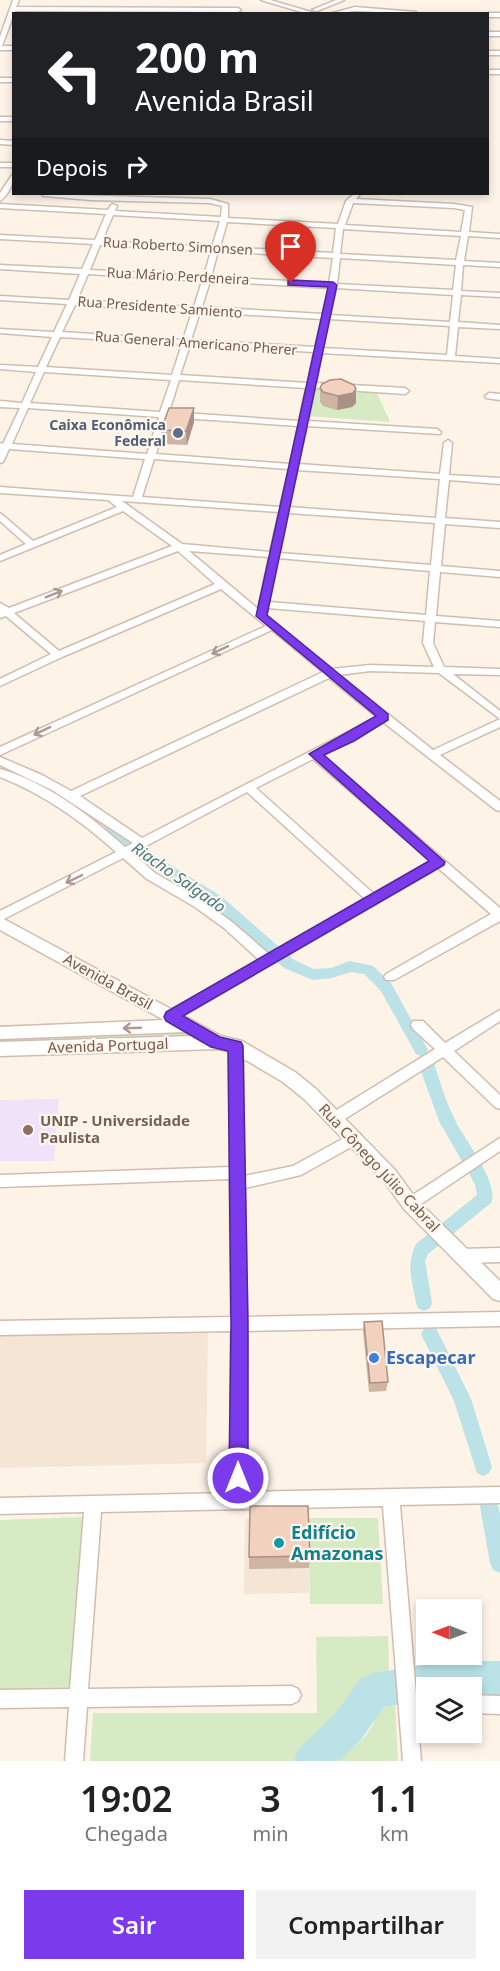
<!DOCTYPE html>
<html lang="pt">
<head>
<meta charset="utf-8">
<style>
  :root { --surface:#fff; --page:#f2f2f2; --text:#222; --muted:#767676; --accent:#7c3aed }
  body { margin:0; font-family:"Noto Sans",sans-serif; background:var(--page); color:var(--text); height:100vh; display:flex; flex-direction:column; font-size:22px; white-space:nowrap }
  * { box-sizing:border-box; margin:0 }
  p { font-size:20px; color:var(--muted) }
  .icon { flex:none; width:33px; height:33px; fill:none; stroke:currentColor; stroke-width:2; stroke-linecap:round; stroke-linejoin:round }
  .map { position:relative; height:1761px; overflow:hidden }
  .panel { display:flex; flex-direction:column; background:var(--surface); flex:1 }
  .panel>* { flex:none }
  .banner { position:absolute; left:12px; top:12px; width:477px; height:183px; border-radius:0px; box-shadow:0 3px 9px #0003; background:#202124; color:#fff; overflow:hidden }
  .needle { width:39px; rotate:271deg }
  .controls { position:absolute; left:416px; top:1599px; display:grid; gap:12px }
  .controls a { display:grid; place-items:center; width:66px; height:66px; border-radius:0px; background:var(--surface); box-shadow:0 3px 9px #0003; font-size:30px }
  .pin { position:absolute; display:grid; place-items:center; width:51px; height:51px; color:#fff; margin:-62px -26px; border-radius:50% 50% 50% 0; rotate:-45deg; box-shadow:0 0 6px #0007 }
  .pin .icon { rotate:45deg }
  .me { position:absolute; width:66px; margin:-33px; rotate:0deg; stroke-linejoin:round; filter:drop-shadow(0 0 4px #0008) }
  .turn { display:flex; align-items:center; gap:21px; height:126px; padding:0 24px; font-size:27px }
  .turn .icon { width:78px; height:78px; stroke-width:2.5 }
  .turn b { display:block; font-size:42px; line-height:51px }
  .then { display:flex; align-items:center; height:57px; padding:0 24px; background:#0003; gap:12px; font-size:22px }
  .eta { display:flex; justify-content:space-evenly; align-items:center; height:102px; text-align:center }
  .eta b { font-size:36px; font-weight:600; line-height:42px }
  .button { display:flex; gap:12px; margin-top:auto; padding:12px 24px }
  .button a { flex:1; height:69px; border-radius:0px; background:var(--accent); color:#fff; font-size:24px; font-weight:600; line-height:69px; text-align:center }
  .button a+a { background:var(--page); color:var(--text) }
  .map>svg:first-child { display:block }
  .residential { fill:#f4e5d5 }
  .education { fill:#f0e3f9 }
  .green { fill:#d6ebc4 }
  .lines { fill:none; stroke-linecap:round; stroke-linejoin:round }
  .canal { fill:#bae2e7; fill-rule:evenodd }
  .river { fill:#bae2e7; fill-rule:evenodd }
  .minor-casing { stroke:#d1bdaf; stroke-width:3 }
  .tertiary-casing { stroke:#d1bdaf; stroke-width:3 }
  .minor { fill:#fff; fill-rule:evenodd }
  .tertiary { fill:#fff; fill-rule:evenodd }
  .wall { fill:#d0b4a3 }
  .shaded-wall { fill:#a99285 }
  .building { fill:#f2d1be; stroke:#a99285; stroke-width:1.5 }
  .oneway { stroke:#ad9b92 }
  .route { fill:#7c3aed; stroke:#51269a; stroke-width:1.5 }
  .service-dot { fill:#5c6f8a; stroke:#fff7ed; stroke-width:2 }
  .education-dot { fill:#8d6e63; stroke:#fff7ed; stroke-width:2 }
  .shop-dot { fill:#3f7fe0; stroke:#fff7ed; stroke-width:2 }
  .culture-dot { fill:#0f9aa8; stroke:#fff7ed; stroke-width:2 }
  .labels { text-anchor:middle; stroke-width:4.5; stroke-linejoin:round; paint-order:stroke }
  .far-street-label { font-size:14px; fill:#77594a; stroke:#fff7ed }
  .far-service-label { font-size:14px; font-weight:bold; fill:#4e5e75; stroke:#fff7ed; text-anchor:end }
  .street-label { font-size:15px; fill:#77594a; stroke:#fff7ed }
  .education-label { font-size:15px; font-weight:bold; fill:#785e54; stroke:#fff7ed; text-anchor:start }
  .water-label { font-size:16px; font-style:italic; fill:#407b83; stroke:#fff7ed }
  .near-shop-label { font-size:18px; font-weight:bold; fill:#366cbe; stroke:#fff7ed; text-anchor:start }
  .near-culture-label { font-size:18px; font-weight:bold; fill:#0d838f; stroke:#fff7ed; text-anchor:start }
</style>
</head>
<body>
<div class="map">
<svg width="500" height="1761" viewBox="0 0 500 1761">
  <rect width="100%" height="100%" fill="#fdf3e7"/>
  <g class="residential">
    <polygon points="208,1328 206,1463 0,1468 0,1331"/>
    <polygon points="245,1518 308,1518 309,1593 244,1594"/>
  </g>
  <polygon class="education" points="59,1099 54,1161 0,1161 0,1100"/>
  <g class="green">
    <polygon points="316,387 376,391 390,422 307,416"/>
    <polygon points="186,1020 208,1034 0,1042 0,1025"/>
    <polygon points="83,1517 70,1692 0,1692 0,1520"/>
    <polygon points="308,1518 378,1518 383,1604 310,1604"/>
    <polygon points="388,1636 389,1670 370,1677 340,1720 297,1761 90,1761 93,1713 317,1713 316,1637"/>
    <path d="M 395,1703 L 398,1761 L 337,1761 C 359,1742 369,1739 379,1710 Z"/>
  </g>
  <g class="lines">
    <g class="canal">
      <polygon points="111,821 116,823 149,852 221,896 294,960 314,969 331,968 350,961 373,966 391,983 428,1050 426,1054 421,1056 416,1054 381,991 364,974 351,972 332,978 313,980 284,968 211,904 139,858 106,829 104,826 106,823"/>
      <path d="M 426,1057 L 431,1059 L 434,1063 C 440,1082 446,1102 455,1120 C 464,1139 500,1183 491,1203 L 428,1254 L 425,1261 L 432,1303 L 430,1308 L 424,1311 L 418,1308 L 416,1303 C 412,1279 406,1266 416,1244 L 477,1195 L 475,1184 L 439,1121 L 418,1063 L 421,1059 Z"/>
      <polygon points="430,1326 436,1328 471,1399 492,1467 489,1473 483,1476 477,1473 454,1401 421,1334 424,1328"/>
      <polygon points="487,1486 494,1489 500,1514 500,1573 493,1570 490,1563 478,1495 480,1489"/>
    </g>
    <polygon class="river" points="446,1661 500,1661 500,1697 471,1697 471,1688 426,1688 426,1700 384,1707 360,1741 339,1761 294,1761 299,1748 334,1715 361,1678 374,1673"/>
    <g class="minor-casing">
      <g id="minor">
        <polygon points="13,0 19,0 16,7 238,8 241,10 238,12 15,11 2,46 14,46 14,50 0,50 0,37"/>
        <polygon points="261,0 270,0 318,14 308,14"/>
        <polygon points="336,0 344,0 317,11 312,10"/>
        <polygon points="355,7 416,12 418,14 355,11 329,14"/>
        <rect x="488" y="13" width="12" height="4"/>
        <rect x="488" y="32" width="12" height="4"/>
        <rect x="488" y="51" width="12" height="4"/>
        <rect x="488" y="70" width="12" height="4"/>
        <rect x="0" y="78" width="14" height="4"/>
        <rect x="0" y="117" width="14" height="4"/>
        <polygon points="0,140 14,141 14,145 0,144"/>
        <rect x="0" y="163" width="14" height="4"/>
        <path d="M 14,172 C 14,182 9,195 0,201 L 0,193 Z"/>
        <path d="M 41,194 L 210,199 L 228,204 L 228,218 L 338,224 L 346,201 L 354,194 L 360,194 L 356,199 L 454,204 L 472,207 L 469,232 L 500,234 L 500,238 L 468,236 L 464,261 L 500,263 L 500,267 L 463,265 L 461,291 L 500,293 L 500,297 L 461,295 L 458,322 L 500,325 L 500,329 L 458,327 L 455,356 L 500,359 L 500,363 L 322,353 L 316,383 L 405,388 L 409,391 L 405,394 L 315,388 L 308,421 L 437,429 L 441,432 L 440,434 L 307,426 L 298,464 L 440,474 L 444,443 L 448,440 L 452,443 L 449,475 L 500,478 L 500,484 L 449,480 L 445,518 L 500,522 L 500,528 L 445,524 L 441,566 L 500,571 L 500,577 L 440,572 L 436,616 L 500,621 L 500,627 L 435,622 L 433,643 L 444,667 L 500,669 L 500,675 L 453,674 L 500,711 L 500,727 L 440,755 L 500,801 L 500,811 L 496,810 L 383,722 L 322,755 L 500,908 L 500,921 L 394,980 L 386,980 L 384,977 L 386,974 L 491,914 L 438,868 L 171,1022 L 166,1021 L 164,1017 L 166,1013 L 259,960 L 224,928 L 195,907 L 147,879 L 123,858 L 0,921 L 0,911 L 116,852 C 80,820 45,795 0,777 L 0,769 C 48,783 88,814 125,847 L 133,843 L 52,790 L 0,765 L 0,757 L 42,775 L 71,791 L 323,672 L 272,630 L 0,755 L 0,747 L 266,626 L 221,589 L 62,657 L 0,686 L 0,679 L 51,654 L 6,616 L 0,618 L 0,603 L 9,608 L 172,546 L 123,511 L 0,561 L 0,555 L 26,544 L 0,521 L 0,513 L 33,541 L 117,507 L 108,500 L 0,493 L 0,487 L 133,497 L 145,459 L 9,449 L 3,462 L 0,463 L 0,443 L 3,444 L 20,408 L 0,407 L 0,401 L 22,403 L 36,372 L 0,369 L 0,365 L 38,367 L 52,337 L 0,333 L 0,329 L 54,332 L 67,304 L 0,300 L 0,296 L 69,300 L 80,274 L 0,269 L 0,265 L 82,269 L 93,244 L 0,239 L 0,235 L 95,240 L 106,214 L 0,208 L 0,204 L 108,210 L 111,205 L 113,204 L 117,206 L 115,211 L 221,217 L 222,206 L 210,203 L 91,200 L 44,196 ZM 353,203 L 454,208 L 465,210 L 461,232 L 345,225 ZM 113,215 L 220,221 L 212,247 L 102,241 ZM 227,222 L 336,228 L 333,253 L 220,247 ZM 343,229 L 461,236 L 456,260 L 340,254 ZM 100,245 L 211,251 L 204,276 L 90,270 ZM 218,251 L 333,258 L 329,283 L 211,277 ZM 340,258 L 456,265 L 453,290 L 337,284 ZM 88,274 L 202,281 L 194,307 L 77,300 ZM 210,281 L 329,288 L 323,314 L 202,307 ZM 336,288 L 453,295 L 450,322 L 330,315 ZM 75,305 L 192,312 L 183,340 L 62,332 ZM 200,312 L 322,319 L 315,347 L 191,340 ZM 329,319 L 450,326 L 447,355 L 323,348 ZM 60,337 L 182,344 L 172,375 L 46,367 ZM 190,345 L 314,352 L 308,383 L 180,375 ZM 44,372 L 171,380 L 160,412 L 30,403 ZM 179,380 L 306,388 L 299,421 L 169,412 ZM 28,408 L 159,417 L 147,454 L 12,444 ZM 167,417 L 298,426 L 290,464 L 156,454 ZM 154,459 L 289,469 L 280,507 L 142,497 ZM 297,470 L 440,479 L 436,518 L 289,507 ZM 122,501 L 279,512 L 270,552 L 182,544 ZM 288,513 L 435,523 L 431,565 L 280,553 ZM 178,551 L 215,584 L 59,651 L 14,613 ZM 189,551 L 269,557 L 258,609 ZM 278,558 L 430,571 L 426,615 L 269,602 ZM 268,608 L 425,621 L 423,643 L 434,667 L 370,665 L 332,669 L 266,616 ZM 370,671 L 439,673 L 500,719 L 433,750 L 339,675 ZM 329,678 L 377,717 L 142,838 L 80,796 ZM 313,759 L 431,861 L 374,894 L 256,788 ZM 247,792 L 365,899 L 269,954 L 232,922 L 203,901 L 155,873 L 133,853 Z"/>
        <polygon points="489,393 500,394 500,400 486,398 485,396"/>
        <polygon points="500,1010 500,1021 454,1051 500,1095 500,1109 495,1107 443,1057 340,1122 335,1124 330,1122 328,1118 330,1114 435,1049 413,1029 411,1025 413,1021 423,1021 445,1043"/>
        <polygon points="236,1041 241,1042 243,1046 244,1176 293,1166 355,1132 360,1134 362,1138 360,1142 301,1175 245,1188 247,1317 500,1312 500,1326 247,1331 246,1492 500,1487 500,1503 400,1505 416,1694 426,1695 426,1713 417,1713 421,1761 403,1761 383,1506 101,1512 88,1689 292,1686 298,1689 301,1695 298,1701 292,1704 87,1707 83,1761 65,1761 69,1707 0,1708 0,1690 70,1689 84,1512 0,1514 0,1498 230,1493 231,1331 0,1335 0,1321 231,1317 230,1179 0,1187 0,1175 230,1167 229,1046 231,1042"/>
        <polygon points="500,1138 500,1151 415,1208 410,1210 405,1208 403,1204 405,1200"/>
        <polygon points="500,1248 500,1262 461,1263 456,1261 454,1256 456,1251 461,1249"/>
        <polygon points="471,1695 500,1696 500,1714 471,1713"/>
      </g>
    </g>
    <g class="tertiary-casing">
      <polygon id="tertiary" points="0,917 221,1036 242,1041 295,1072 316,1089 396,1171 416,1199 500,1281 500,1301 493,1299 404,1209 384,1181 304,1099 283,1082 232,1052 217,1049 0,1056 0,1042 192,1036 186,1032 0,1039 0,1027 164,1020 0,930"/>
    </g>
    <use href="#minor" class="minor"/>
    <use href="#tertiary" class="tertiary"/>
  </g>
  <g class="wall">
    <polygon points="320,388 356,389 356,403 352,407 337,410 323,406 320,402"/>
    <polygon points="194,422 187,445 162,444 161,430"/>
    <polygon points="364,1322 388,1382 386,1391 369,1392 363,1331"/>
    <polygon points="250,1506 310,1556 309,1568 249,1569"/>
  </g>
  <g class="shaded-wall">
    <polygon points="356,389 356,403 352,407 337,410 338,396"/>
    <polygon points="194,408 194,422 187,445 186,431"/>
  </g>
  <g class="building">
    <polygon points="341,379 354,385 356,389 353,393 338,396 323,392 320,388 322,384 330,380"/>
    <polygon points="169,408 194,408 186,431 161,430"/>
    <polygon points="382,1321 388,1382 370,1383 364,1322"/>
    <polygon points="250,1506 308,1506 310,1556 249,1557"/>
  </g>
  <defs><path id="oneway-shaft" d="M-6 0H5M1.5-3L5.5 0L1.5 3" fill="none" stroke-width="1.6" stroke-linecap="round" stroke-linejoin="round" transform="scale(1.5)"/></defs>
  <g class="oneway">
    <use href="#oneway-shaft" transform="translate(54 594) rotate(-22)"/>
    <use href="#oneway-shaft" transform="translate(220 650) rotate(155)"/>
    <use href="#oneway-shaft" transform="translate(42 731) rotate(155)"/>
    <use href="#oneway-shaft" transform="translate(74 879) rotate(154)"/>
    <use href="#oneway-shaft" transform="translate(132 1028) rotate(178)"/>
  </g>
  <polygon class="route" points="291,280 333,282 337,285 267,615 388,714 388,720 354,741 324,755 445,862 444,865 183,1016 220,1037 241,1042 243,1046 248,1323 248,1478 245,1485 238,1488 232,1485 229,1478 231,1323 228,1051 211,1047 166,1021 164,1017 166,1012 429,861 309,754 376,716 256,616 328,287 288,285 288,281"/>
  <circle class="service-dot" cx="178" cy="433" r="6"/>
  <circle class="education-dot" cx="28" cy="1130" r="6"/>
  <circle class="shop-dot" cx="374" cy="1358" r="6"/>
  <circle class="culture-dot" cx="279" cy="1543" r="6"/>
  <g class="labels">
    <g class="far-street-label">
      <text transform="translate(178 246) rotate(3)" y="5">Rua Roberto Simonsen</text>
      <text transform="translate(178 276) rotate(3)" y="5">Rua Mário Perdeneira</text>
      <text transform="translate(160 307) rotate(4)" y="5">Rua Presidente Samiento</text>
      <text transform="translate(196 343) rotate(4)" y="5">Rua General Americano Pherer</text>
    </g>
    <g class="far-service-label">
      <text x="166" y="430">Caixa Econômica<tspan x="166" dy="16">Federal</tspan></text>
    </g>
    <g class="street-label">
      <text transform="translate(108 982) rotate(29)" y="5">Avenida Brasil</text>
      <text transform="translate(108 1046) rotate(-2)" y="5">Avenida Portugal</text>
      <text transform="translate(379 1168) rotate(47)" y="5">Rua Cônego Júlio Cabral</text>
    </g>
    <g class="education-label">
      <text x="40" y="1126">UNIP - Universidade<tspan x="40" dy="17">Paulista</tspan></text>
    </g>
    <g class="water-label">
      <text transform="translate(179 877) rotate(35)" y="6">Riacho Salgado</text>
    </g>
    <g class="near-shop-label">
      <text x="386" y="1364">Escapecar</text>
    </g>
    <g class="near-culture-label">
      <text x="291" y="1539">Edifício<tspan x="291" dy="21">Amazonas</tspan></text>
    </g>
  </g>
</svg>
<div class="controls">
<a><svg class="needle" viewBox="-14 -14 28 28"><path d="M0-13l5 13h-10z" fill="#e53935"/><path d="M0 13l5-13h-10z" fill="#767676"/></svg></a>
<a><svg class="icon" aria-label="layers" viewBox="0 0 24 24"><path d="M12 4l9 5-9 5-9-5zM3 14l9 5 9-5"/></svg></a>
</div>
<div class="pin" style="left:291px;top:283px;background:#d93025"><svg class="icon" aria-label="arrive" viewBox="0 0 24 24"><path d="M6 21V4h12l-3 4 3 4H6"/></svg></div>
<svg class="me" style="left:238px;top:1478px" viewBox="-20 -20 40 40"><circle r="17" fill="#7c3aed" stroke="#fff" stroke-width="3"/><path d="M0-11L8 9 0 5-8 9z" fill="#fff"/></svg>
<div class="banner">
<div class="turn"><svg class="icon" aria-label="left" viewBox="0 0 24 24"><path d="M17 20v-9H6M10 6l-5 5 5 5"/></svg><div><b>200 m</b>Avenida Brasil</div></div>
<div class="then">Depois<svg class="icon" aria-label="right" viewBox="0 0 24 24"><path d="M7 20v-9h11M14 6l5 5-5 5"/></svg></div>
</div>
</div>
<section class="panel">
<div class="eta">
<div><b>19:02</b><p>Chegada</p></div>
<div><b>3</b><p>min</p></div>
<div><b>1.1</b><p>km</p></div>
</div>
<div class="button"><a>Sair</a><a>Compartilhar</a></div>
</section>
</body>
</html>
